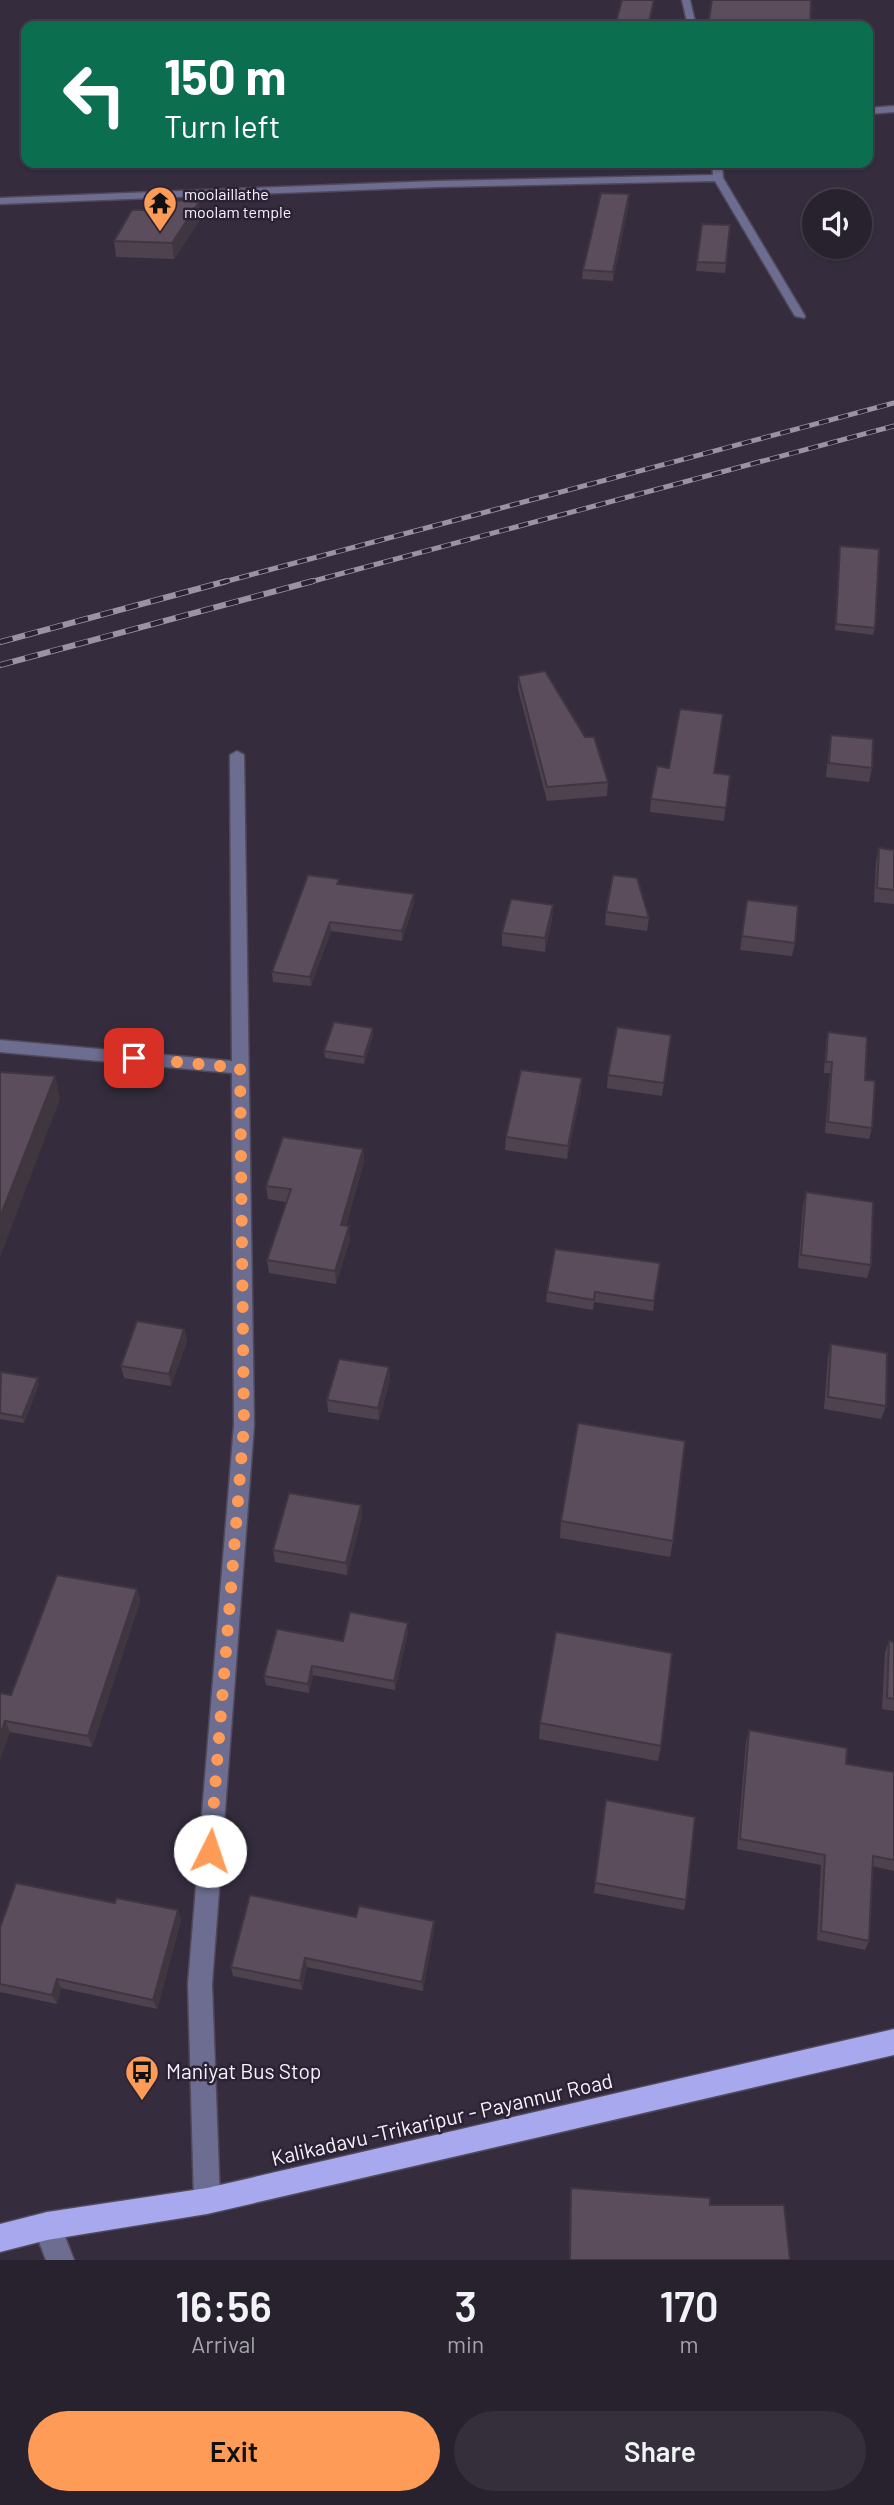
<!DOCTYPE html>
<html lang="en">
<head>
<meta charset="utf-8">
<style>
  :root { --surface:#28222e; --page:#342f3a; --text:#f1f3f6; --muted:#a5a4aa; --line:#443f4a; --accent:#fe9c57 }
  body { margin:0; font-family:Barlow,sans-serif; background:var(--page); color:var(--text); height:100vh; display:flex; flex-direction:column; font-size:26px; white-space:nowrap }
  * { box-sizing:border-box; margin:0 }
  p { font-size:23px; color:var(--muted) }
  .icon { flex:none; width:38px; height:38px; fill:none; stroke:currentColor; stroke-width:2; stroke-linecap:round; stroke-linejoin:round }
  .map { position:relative; height:2260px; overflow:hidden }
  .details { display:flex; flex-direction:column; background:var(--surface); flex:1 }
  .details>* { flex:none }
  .banner { position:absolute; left:21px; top:21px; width:852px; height:147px; border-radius:14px; box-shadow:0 2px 5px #0004,0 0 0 2px var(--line); background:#0b6e4f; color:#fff; overflow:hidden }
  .buttons { position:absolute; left:802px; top:189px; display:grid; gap:14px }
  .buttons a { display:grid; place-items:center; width:70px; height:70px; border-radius:50%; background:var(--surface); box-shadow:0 2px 5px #0004,0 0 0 2px var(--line); font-size:35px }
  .pin { position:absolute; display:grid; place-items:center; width:60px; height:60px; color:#fff; margin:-30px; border-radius:14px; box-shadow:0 4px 10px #0006 }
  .me { position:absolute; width:77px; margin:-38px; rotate:4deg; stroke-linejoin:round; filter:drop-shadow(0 0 5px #0008) }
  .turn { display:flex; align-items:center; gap:24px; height:147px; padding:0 28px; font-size:32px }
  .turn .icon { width:91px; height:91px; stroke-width:2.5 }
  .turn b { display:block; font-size:49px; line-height:60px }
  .eta { display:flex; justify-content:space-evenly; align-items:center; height:119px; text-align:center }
  .eta b { font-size:42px; font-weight:600; line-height:49px }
  .action { display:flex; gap:14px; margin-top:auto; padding:14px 28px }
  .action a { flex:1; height:80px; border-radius:42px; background:var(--accent); color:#111; font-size:28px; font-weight:600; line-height:80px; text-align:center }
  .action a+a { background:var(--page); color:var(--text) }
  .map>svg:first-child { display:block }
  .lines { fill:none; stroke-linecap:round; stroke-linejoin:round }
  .minor-casing { stroke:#504959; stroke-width:3 }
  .major-casing { stroke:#504959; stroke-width:3 }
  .minor { fill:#6c6d90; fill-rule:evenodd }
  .major { fill:#a7a8ee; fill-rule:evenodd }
  .rail-far1-casing { stroke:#9a93a2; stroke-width:5 }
  .rail-casing { stroke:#9a93a2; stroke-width:6 }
  .rail-far1 { stroke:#2b2334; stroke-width:3.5; stroke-dasharray:10; stroke-linecap:butt }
  .rail { stroke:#2b2334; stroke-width:4.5; stroke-dasharray:13; stroke-linecap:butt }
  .wall { fill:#4f424f }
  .shaded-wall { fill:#403640 }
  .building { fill:#5c4d5c; stroke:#403640; stroke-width:2 }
  .route { stroke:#fe9c57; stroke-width:12; stroke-dasharray:0 21.6 }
  .labels { text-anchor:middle; stroke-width:5; stroke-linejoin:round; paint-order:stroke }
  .far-poi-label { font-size:16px; fill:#f7f2fe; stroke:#2b2334; text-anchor:start }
  .near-poi-label { font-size:21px; fill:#f7f2fe; stroke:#2b2334; text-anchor:start }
  .near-street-label { font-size:21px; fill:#f7f2fe; stroke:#2b2334 }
</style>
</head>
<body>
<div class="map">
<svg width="894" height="2260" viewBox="0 0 894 2260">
  <rect width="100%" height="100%" fill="#352d3e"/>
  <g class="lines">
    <g class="minor-casing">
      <g id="minor">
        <polygon points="682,0 690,0 696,26 688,26"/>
        <polygon points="894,106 894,112 868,114 868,108"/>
        <polygon points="712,163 722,163 723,178 805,316 804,318 795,316 715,181 437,187 0,204 0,198 437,181 713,175"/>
        <polygon points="237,751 244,755 254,1425 212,1984 220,2201 216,2210 207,2214 198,2210 194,2201 188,1984 234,1425 232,1073 0,1052 0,1040 232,1061 230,755"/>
        <polygon points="47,2212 57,2216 74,2260 46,2260 33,2226 37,2216"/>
      </g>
    </g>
    <g class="major-casing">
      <polygon id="major" points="894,2029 894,2055 207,2214 47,2240 0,2252 0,2224 47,2212 207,2188"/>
    </g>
    <use href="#minor" class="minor"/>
    <use href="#major" class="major"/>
    <g class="rail-far1-casing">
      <g id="rail-far1">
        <polyline points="220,583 894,403"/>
        <polyline points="306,583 894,426"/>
      </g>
    </g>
    <g class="rail-casing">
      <g id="rail">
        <polyline points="0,642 227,581"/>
        <polyline points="0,665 313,581"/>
      </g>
    </g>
    <use href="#rail-far1" class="rail-far1"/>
    <use href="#rail" class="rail"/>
  </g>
  <g class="wall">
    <polygon points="629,203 613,281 582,279 583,270"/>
    <polygon points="201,218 174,259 116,257 114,241"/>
    <polygon points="702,224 730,225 725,273 696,271"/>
    <polygon points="840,546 875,628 873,635 835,630"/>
    <polygon points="518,676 608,782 607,796 547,801 518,689"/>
    <polygon points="831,735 872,768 869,782 826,777 829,748"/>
    <polygon points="714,773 730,775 724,821 650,812 651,799"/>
    <polygon points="879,848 894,850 894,904 874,902 876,861"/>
    <polygon points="339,879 339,884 414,903 402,941 331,931 311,986 273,982 272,972"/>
    <polygon points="747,900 795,943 792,956 740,950"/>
    <polygon points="553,905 552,918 545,952 502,946 502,933"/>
    <polygon points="606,912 649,918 647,931 605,925"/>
    <polygon points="373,1028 373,1035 364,1064 325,1058 324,1051"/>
    <polygon points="828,1032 865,1080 872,1128 869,1139 825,1133 830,1073 824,1073 826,1043"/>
    <polygon points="671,1035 662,1096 607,1088 608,1075"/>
    <polygon points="581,1092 567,1159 505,1150 506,1137"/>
    <polygon points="363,1149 364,1162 346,1225 350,1239 336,1284 269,1273 267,1260 286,1202 268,1199 266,1186"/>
    <polygon points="806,1192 871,1265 867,1278 798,1268 803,1205"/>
    <polygon points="660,1263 653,1311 594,1302 593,1310 546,1302 547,1292"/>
    <polygon points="184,1329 187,1341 171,1386 124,1378 121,1366"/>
    <polygon points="831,1344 886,1406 881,1419 824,1409 828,1357"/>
    <polygon points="389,1367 390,1380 379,1420 328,1412 327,1400"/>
    <polygon points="0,1373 39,1384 24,1423 0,1419"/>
    <polygon points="362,1517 347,1575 275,1562 273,1550"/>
    <polygon points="561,1521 673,1541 670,1557 560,1538"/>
    <polygon points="137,1589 140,1601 92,1747 10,1732 0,1759 0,1693 11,1695"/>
    <polygon points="408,1623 408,1632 395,1690 313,1675 309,1693 266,1685 264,1676 343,1641"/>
    <polygon points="889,1641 894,1642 894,1711 882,1709 885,1652"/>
    <polygon points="540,1723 661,1746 658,1761 539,1739"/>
    <polygon points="749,1730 846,1764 894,1772 894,1871 872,1866 869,1941 865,1950 817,1940 821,1865 737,1849 746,1741"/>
    <polygon points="606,1800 686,1900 684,1910 594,1893"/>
    <polygon points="115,1903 178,1910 181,1920 157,2009 61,1988 57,2004 0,1992 0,1924"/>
    <polygon points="356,1917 434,1930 423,1991 307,1967 302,1990 233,1976 231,1967"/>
    <polygon points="571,2188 710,2205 790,2260 569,2260 570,2195"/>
  </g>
  <g class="shaded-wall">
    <polygon points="629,194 629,203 613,281 613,272"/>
    <polygon points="199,202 201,218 174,259 172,243"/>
    <polygon points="414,894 414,903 402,941 402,931"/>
    <polygon points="553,905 552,918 545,952 545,938"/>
    <polygon points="330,922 331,931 311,986 310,977"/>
    <polygon points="373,1028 373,1035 364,1064 364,1057"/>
    <polygon points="55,1076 60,1099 0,1257 0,1217"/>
    <polygon points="582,1078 581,1092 567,1159 568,1146"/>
    <polygon points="363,1149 364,1162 342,1238 341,1225"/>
    <polygon points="349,1226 350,1239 336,1284 335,1271"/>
    <polygon points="184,1329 187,1341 171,1386 169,1374"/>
    <polygon points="389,1367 390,1380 379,1420 378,1408"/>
    <polygon points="38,1378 39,1384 24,1423 22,1417"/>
    <polygon points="361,1505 362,1517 347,1575 346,1563"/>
    <polygon points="137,1589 140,1601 92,1747 88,1736"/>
    <polygon points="408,1623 408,1632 395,1690 394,1681"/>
    <polygon points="312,1666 313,1675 309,1693 308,1684"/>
    <polygon points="5,1721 10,1732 0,1759 0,1736"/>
    <polygon points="178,1910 181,1920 157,2009 153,2000"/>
    <polygon points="434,1921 434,1930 423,1991 422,1982"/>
    <polygon points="305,1958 307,1967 302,1990 300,1981"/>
    <polygon points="57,1979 61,1988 57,2004 52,1995"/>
  </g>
  <g class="building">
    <polygon points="622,0 654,0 648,26 615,26"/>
    <polygon points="712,0 811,0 810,26 708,26"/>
    <polygon points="601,193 629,194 613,272 583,270"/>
    <polygon points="162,199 199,202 172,243 114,241 132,210 153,210"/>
    <polygon points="702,224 730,225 726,263 697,262"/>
    <polygon points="840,546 879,549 875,628 836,624"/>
    <polygon points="545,671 585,737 594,737 608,782 547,787 518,676"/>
    <polygon points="680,709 723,714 714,773 730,775 726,808 651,799 657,766 669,768"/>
    <polygon points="831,735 873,739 872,768 829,763"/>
    <polygon points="879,848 894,850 894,890 877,888"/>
    <polygon points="308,875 339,879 337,884 414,894 402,931 330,922 310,977 272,972"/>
    <polygon points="613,875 637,878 649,918 606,912"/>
    <polygon points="511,899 553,905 545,938 502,933"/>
    <polygon points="747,900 798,906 795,943 742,936"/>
    <polygon points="334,1022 373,1028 364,1057 324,1051"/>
    <polygon points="617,1027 671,1035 664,1083 608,1075"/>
    <polygon points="828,1032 867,1037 865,1080 875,1081 872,1128 828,1122 832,1062 826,1062"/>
    <polygon points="521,1070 582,1078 568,1146 506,1137"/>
    <polygon points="0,1072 55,1076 0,1217"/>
    <polygon points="283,1137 363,1149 341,1225 349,1226 335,1271 267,1260 291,1189 266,1186"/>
    <polygon points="806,1192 873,1202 871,1265 801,1255"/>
    <polygon points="555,1249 660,1263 654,1301 595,1292 594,1300 547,1292"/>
    <polygon points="137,1321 184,1329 169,1374 121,1366"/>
    <polygon points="831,1344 887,1353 886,1406 828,1397"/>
    <polygon points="339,1359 389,1367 378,1408 327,1400"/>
    <polygon points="1,1372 38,1378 22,1417 0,1413"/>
    <polygon points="578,1423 685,1441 673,1541 561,1521"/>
    <polygon points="289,1493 361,1505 346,1563 273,1550"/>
    <polygon points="57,1575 137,1589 88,1736 5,1721 0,1736 0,1693 11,1695"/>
    <polygon points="350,1612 408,1623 394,1681 312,1666 308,1684 264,1676 277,1629 343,1641"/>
    <polygon points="556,1632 672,1653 661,1746 540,1723"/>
    <polygon points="889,1641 894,1642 894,1699 887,1698"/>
    <polygon points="749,1730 847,1748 846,1764 894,1772 894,1860 873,1856 869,1941 821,1931 825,1855 740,1839"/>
    <polygon points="606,1800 695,1817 686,1900 595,1883"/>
    <polygon points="16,1883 115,1903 116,1898 178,1910 153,2000 57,1979 52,1995 0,1984 0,1924 1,1925"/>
    <polygon points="250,1895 356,1917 359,1906 434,1921 422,1982 305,1958 300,1981 231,1967"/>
    <polygon points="571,2188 710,2198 710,2205 784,2205 790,2260 570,2260"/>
  </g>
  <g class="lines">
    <polyline class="route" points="134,1058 240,1068 244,1425 210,1851"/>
  </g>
  <defs>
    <g id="temple-pin" transform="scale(1.75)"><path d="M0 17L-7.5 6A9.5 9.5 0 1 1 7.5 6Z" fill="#fe9c57" stroke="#2b2334"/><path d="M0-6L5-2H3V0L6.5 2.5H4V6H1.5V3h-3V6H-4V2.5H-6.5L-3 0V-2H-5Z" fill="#111"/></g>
    <g id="bus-pin" transform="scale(1.75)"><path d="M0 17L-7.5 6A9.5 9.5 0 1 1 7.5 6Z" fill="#fe9c57" stroke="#2b2334"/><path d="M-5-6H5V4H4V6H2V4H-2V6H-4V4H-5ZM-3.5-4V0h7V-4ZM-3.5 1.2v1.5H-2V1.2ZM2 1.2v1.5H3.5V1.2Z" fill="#111"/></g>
  </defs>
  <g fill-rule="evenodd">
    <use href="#temple-pin" x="160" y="203"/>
    <use href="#bus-pin" x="142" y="2072"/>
  </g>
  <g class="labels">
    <g class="far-poi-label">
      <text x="184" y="200">moolaillathe<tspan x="184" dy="18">moolam temple</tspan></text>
    </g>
    <g class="near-poi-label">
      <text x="166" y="2079">Maniyat Bus Stop</text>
    </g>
    <g class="near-street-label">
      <text transform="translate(442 2120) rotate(-13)" y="7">Kalikadavu -Trikaripur - Payannur Road</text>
    </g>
  </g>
</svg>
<div class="buttons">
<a><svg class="icon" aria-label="sound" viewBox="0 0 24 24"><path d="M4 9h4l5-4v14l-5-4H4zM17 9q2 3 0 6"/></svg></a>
</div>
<div class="pin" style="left:134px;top:1058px;background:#d93025"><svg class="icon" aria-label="arrive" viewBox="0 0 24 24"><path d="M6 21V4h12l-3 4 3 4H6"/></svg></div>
<svg class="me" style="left:210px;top:1851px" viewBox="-20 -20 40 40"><circle r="19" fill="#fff"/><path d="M0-13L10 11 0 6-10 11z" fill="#fe9c57"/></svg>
<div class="banner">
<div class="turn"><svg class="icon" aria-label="left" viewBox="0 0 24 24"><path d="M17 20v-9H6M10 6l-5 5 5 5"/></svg><div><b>150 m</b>Turn left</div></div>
</div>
</div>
<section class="details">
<div class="eta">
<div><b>16:56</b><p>Arrival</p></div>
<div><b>3</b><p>min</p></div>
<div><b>170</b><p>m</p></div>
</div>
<div class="action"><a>Exit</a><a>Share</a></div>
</section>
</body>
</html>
